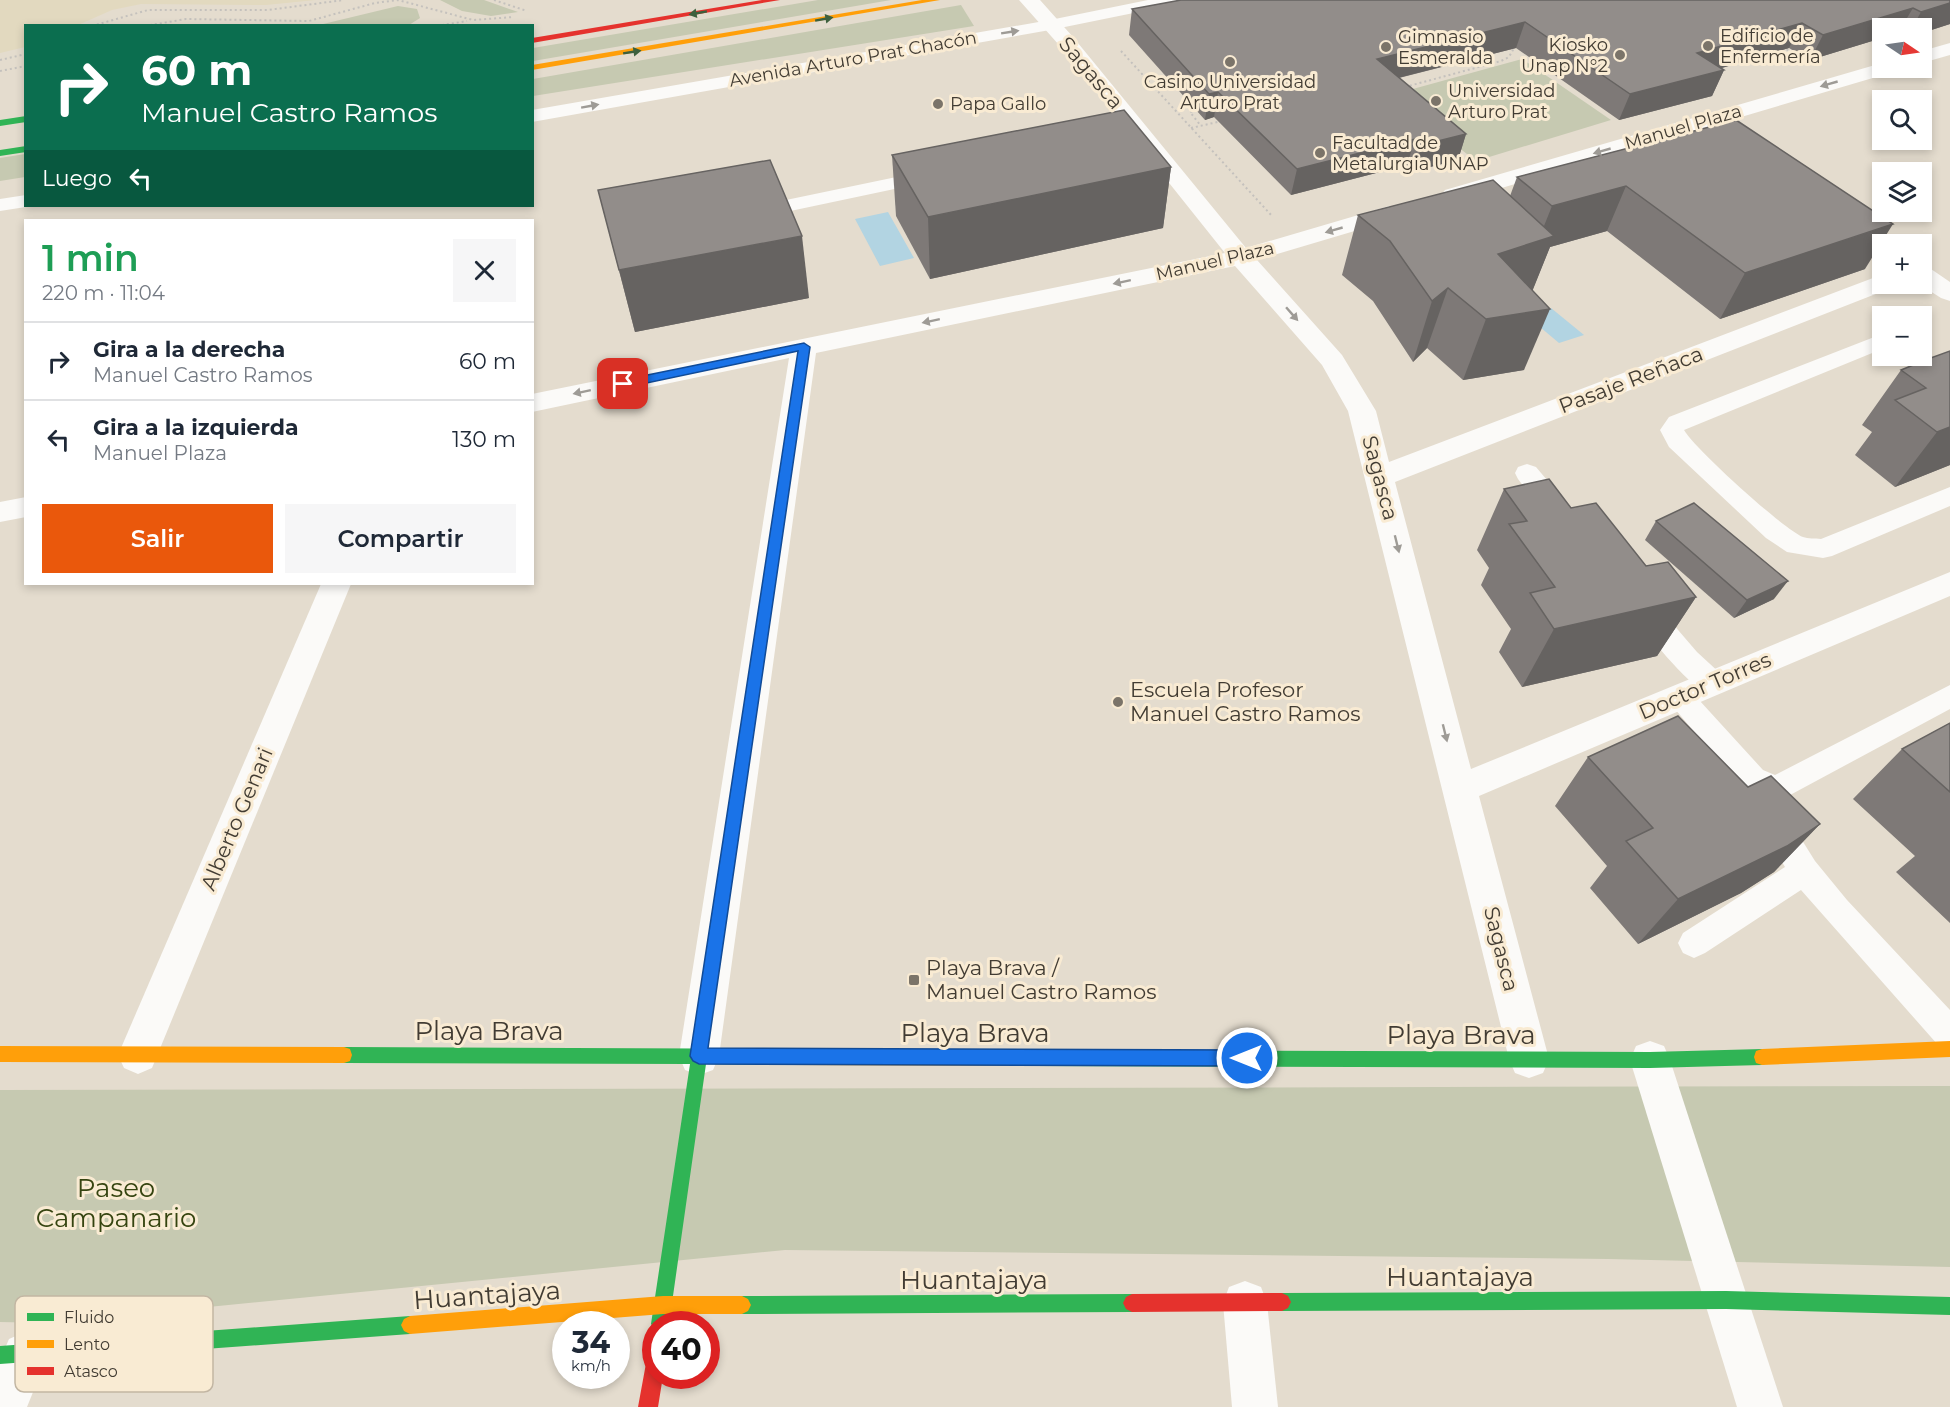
<!DOCTYPE html>
<html lang="es">
<head>
<meta charset="utf-8">
<style>
  :root { --surface:#fff; --page:#f6f6f7; --text:#1f2937; --muted:#747a83; --line:#e0e1e3; --accent:#ea580c }
  body { margin:0; font-family:Montserrat,sans-serif; background:var(--page); color:var(--text); height:100vh; display:flex; flex-direction:column; font-size:22px; white-space:nowrap }
  * { box-sizing:border-box; margin:0 }
  p { font-size:20px; color:var(--muted) }
  .icon { flex:none; width:33px; height:33px; fill:none; stroke:currentColor; stroke-width:2; stroke-linecap:round; stroke-linejoin:round }
  .map { position:relative; flex:1; overflow:hidden }
  .side { position:absolute; left:24px; top:219px; width:510px; height:366px; display:flex; flex-direction:column; background:var(--surface); border-radius:0px; box-shadow:0 3px 9px #0003 }
  .side>* { flex:none }
  .hud { position:absolute; left:24px; top:24px; width:510px; height:183px; border-radius:0px; box-shadow:0 3px 9px #0003; background:#0b6e4f; color:#fff; overflow:hidden }
  .needle { width:39px; rotate:103deg }
  .controls { position:absolute; left:1872px; top:18px; display:grid; gap:12px }
  .controls a { display:grid; place-items:center; width:60px; height:60px; border-radius:0px; background:var(--surface); box-shadow:0 3px 9px #0003; font-size:30px }
  .speed { position:absolute; left:552px; top:1311px; display:flex; gap:12px; font-size:30px; font-weight:700; text-align:center }
  .speed>* { display:grid; place-content:center; width:78px; height:78px; border-radius:50%; background:var(--surface); box-shadow:0 3px 9px #0003; line-height:1 }
  .speed small { font-size:15px; font-weight:400 }
  .speed .limit { border:9px solid #d22; background:#fff; color:#111 }
  .pin { position:absolute; display:grid; place-items:center; width:51px; height:51px; color:#fff; margin:-26px; border-radius:12px; box-shadow:0 3px 9px #0006 }
  .me { position:absolute; width:66px; margin:-33px; rotate:270deg; stroke-linejoin:round; filter:drop-shadow(0 0 4px #0008) }
  .turn { display:flex; align-items:center; gap:21px; height:126px; padding:0 18px; font-size:27px }
  .turn .icon { width:78px; height:78px; stroke-width:2.5 }
  .turn b { display:block; font-size:42px; line-height:51px }
  .then { display:flex; align-items:center; height:57px; padding:0 18px; background:#0003; gap:12px; font-size:22px }
  .round { display:grid; place-items:center; flex:none; width:63px; height:63px; border-radius:0px; background:var(--page) }
  .headline { display:flex; align-items:center; justify-content:space-between; height:102px; padding:0 18px }
  h1 { font-size:36px; font-weight:600; line-height:45px; color:#1e9e55 }
  .cta { display:flex; gap:12px; margin-top:auto; padding:12px 18px }
  .cta a { flex:1; height:69px; border-radius:0px; background:var(--accent); color:#fff; font-size:24px; font-weight:600; line-height:69px; text-align:center }
  .cta a+a { background:var(--page); color:var(--text) }
  ul { padding:0; list-style:none }
  li { display:flex; align-items:center; gap:18px; height:78px; padding:0 18px; border-top:2px solid var(--line) }
  li div { flex:1 }
  li b { display:block; font-size:22px }
  li em { font-style:normal }
  .map>svg:first-child { display:block }
  .green { fill:#c6c9b1 }
  .sand { fill:#e2d9bf }
  .water { fill:#b2d4e2 }
  .lines { fill:none; stroke-linecap:round; stroke-linejoin:round }
  .path { stroke:#c4c1bd; stroke-width:2; stroke-dasharray:2 3; stroke-linecap:butt }
  .lane { fill:#fbfaf8; fill-rule:evenodd }
  .street { fill:#fbfaf8; fill-rule:evenodd }
  .fast { fill:#30b455; fill-rule:evenodd }
  .slow { fill:#ff9f0a; fill-rule:evenodd }
  .jam { fill:#e5322d; fill-rule:evenodd }
  .wall { fill:#7e7977 }
  .shaded-wall { fill:#666361 }
  .building { fill:#928d8a; stroke:#666361; stroke-width:1.5 }
  .oneway { fill:#3d603d }
  .oneway2 { fill:#9e9b96 }
  .route { fill:#1a73e8; stroke:#114b97; stroke-width:1.5 }
  .poi-dot { fill:#7b7469; stroke:#f9ebd3; stroke-width:2 }
  .labels { text-anchor:middle; stroke-width:6; stroke-linejoin:round; paint-order:stroke }
  .far-poi-label { font-size:18px; fill:#423c33; stroke:#f9ebd3; text-anchor:start }
  .far-street-label { font-size:18px; fill:#423c33; stroke:#f9ebd3 }
  .street-label { font-size:21px; fill:#423c33; stroke:#f9ebd3 }
  .poi-label { font-size:21px; fill:#423c33; stroke:#f9ebd3; text-anchor:start }
  .near-street-label { font-size:26px; fill:#423c33; stroke:#f9ebd3 }
  .near-park-label { font-size:26px; fill:#354410; stroke:#f9ebd3 }
  .key { fill:#f9ebd3; stroke:#c2b6a3; stroke-width:1.5 }
  .key-label { font-size:16px; fill:#423c33 }
</style>
</head>
<body>
<div class="map">
<svg width="1950" height="1407" viewBox="0 0 1950 1407">
  <rect width="100%" height="100%" fill="#e4dcce"/>
  <g class="green">
    <polygon points="440,0 484,0 518,12 491,16 462,11"/>
    <polygon points="818,0 891,0 533,61 533,48"/>
    <polygon points="961,5 974,26 533,96 533,79"/>
    <polygon points="398,6 417,9 420,18 409,25 319,25"/>
    <polygon points="1522,59 1611,120 1476,161 1391,95"/>
    <polygon points="25,154 25,177 0,181 0,158"/>
    <polygon points="1950,1086 1950,1267 1608,1259 785,1250 47,1323 0,1322 0,1090"/>
  </g>
  <polygon class="sand" points="0,0 316,0 266,5 141,4 112,10 78,25 26,26 25,47 0,53"/>
  <g class="water">
    <polygon points="888,212 914,258 880,266 855,219"/>
    <polygon points="1551,308 1584,335 1559,343 1527,316"/>
  </g>
  <g class="lines">
    <g class="path">
      <polyline points="494,0 527,11"/>
      <polyline points="92,26 148,10 268,10 344,0"/>
      <polyline points="145,26 186,19 309,21 375,3 398,0 473,20 514,17"/>
      <polyline points="437,26 467,21"/>
      <polyline points="1782,47 1790,51 1797,48"/>
      <polyline points="1121,51 1272,216"/>
      <polyline points="0,60 26,54"/>
      <polyline points="0,71 26,66"/>
      <polyline points="1405,87 1501,61 1509,57 1514,48"/>
      <polyline points="1197,110 1190,112 1201,126"/>
      <polyline points="1191,128 1222,121"/>
    </g>
    <g class="lane">
      <polygon points="1148,0 1181,0 1173,5 1050,30 532,122 532,110 1050,20"/>
      <polygon points="930,170 937,172 940,176 937,180 752,219 745,217 742,213 745,209 752,207"/>
      <polygon points="26,195 26,206 32,206 0,211 0,199"/>
      <path d="M 1882,334 L 1882,349 L 1684,430 C 1694,448 1783,529 1803,537 C 1808,539 1815,538 1821,539 L 1950,487 L 1950,506 L 1832,556 L 1823,558 L 1787,552 L 1766,538 L 1669,447 L 1660,430 L 1669,417 Z"/>
      <path d="M 1527,464 L 1536,467 L 1568,505 L 1572,511 L 1568,517 C 1545,524 1531,495 1518,479 L 1515,473 L 1518,467 Z"/>
      <path d="M 1644,599 L 1654,602 L 1697,652 L 1722,675 L 1726,683 L 1722,691 C 1715,693 1711,695 1704,691 C 1685,682 1641,628 1631,609 L 1634,602 Z"/>
      <polygon points="1950,685 1950,709 1777,802 1741,788 1665,697 1669,689 1679,686 1689,689 1763,770 1775,775"/>
      <path d="M 1781,803 L 1792,807 L 1800,837 L 1815,861 L 1847,900 L 1950,1010 L 1950,1050 L 1938,1045 L 1801,890 L 1705,953 L 1694,958 L 1683,953 L 1678,943 L 1683,933 L 1785,867 C 1774,849 1760,828 1770,807 Z"/>
    </g>
    <g class="street">
      <polygon points="1019,0 1040,0 1073,37 1246,248 1389,206 1405,206 1409,211 1405,216 1257,260 1342,355 1376,411 1389,462 1873,278 1882,276 1882,284 1894,284 1891,288 1395,482 1471,769 1950,572 1950,596 1479,796 1549,1059 1543,1073 1529,1078 1515,1073 1509,1059 1348,411 1322,365 1235,266 816,353 719,1056 713,1070 699,1075 685,1070 679,1056 789,358 532,412 532,394 1225,253 1059,45"/>
      <polygon points="1950,43 1950,55 1922,63 1922,51"/>
      <polygon points="1882,63 1882,68 1896,68 1893,72 1461,200 1445,200 1441,195 1445,190"/>
      <polygon points="1922,267 1931,269 1950,282 1950,301 1941,298 1919,284"/>
      <polygon points="26,497 26,517 0,522 0,502"/>
      <polygon points="321,584 351,584 152,1068 138,1074 124,1068 118,1055"/>
      <polygon points="1650,1041 1664,1046 1670,1060 1783,1407 1737,1407 1630,1060 1636,1046"/>
      <polygon points="1245,1281 1261,1287 1267,1303 1278,1407 1232,1407 1223,1303 1229,1287"/>
      <polygon points="25,1332 41,1339 48,1355 27,1407 0,1407 0,1360 9,1339"/>
    </g>
    <g class="fast">
      <polygon points="26,116 26,122 0,126 0,120"/>
      <polygon points="26,146 26,152 0,156 0,150"/>
      <polygon points="344,1047 793,1049 799,1051 801,1057 799,1063 793,1065 706,1064 669,1324 656,1324 656,1331 651,1324 690,1064 344,1063 338,1061 336,1055 338,1049"/>
      <polygon points="1762,1049 1768,1051 1770,1057 1768,1063 1762,1065 1650,1068 1032,1066 1026,1064 1024,1058 1026,1052 1032,1050 1650,1052"/>
      <polygon points="1726,1291 1950,1297 1950,1315 1726,1309 1282,1311 1276,1308 1273,1302 1276,1296 1282,1293"/>
      <polygon points="1132,1294 1138,1297 1141,1303 1138,1309 1132,1312 742,1314 736,1311 733,1305 736,1299 742,1296"/>
      <polygon points="410,1316 416,1319 419,1325 416,1331 410,1334 0,1364 0,1346"/>
    </g>
    <g class="slow">
      <polygon points="922,0 940,0 532,70 532,65"/>
      <polygon points="1950,1041 1950,1057 1762,1065 1756,1063 1754,1057 1756,1051 1762,1049"/>
      <polygon points="0,1046 344,1047 350,1049 352,1055 350,1061 344,1063 0,1062"/>
      <polygon points="793,1049 1032,1050 1038,1052 1040,1058 1038,1064 1032,1066 793,1065 787,1063 785,1057 787,1051"/>
      <polygon points="663,1296 742,1296 748,1299 751,1305 748,1311 742,1314 663,1314 410,1334 404,1331 401,1325 404,1319 410,1316"/>
    </g>
    <g class="jam">
      <polygon points="762,0 780,0 532,43 532,38"/>
      <polygon points="1282,1293 1288,1296 1291,1302 1288,1308 1282,1311 1132,1312 1126,1309 1123,1303 1126,1297 1132,1294"/>
      <polygon points="656,1349 656,1376 663,1376 658,1407 638,1407 647,1358 649,1351"/>
    </g>
  </g>
  <g class="wall">
    <polygon points="1950,0 1950,24 1922,33 1922,28 1882,28 1882,38 1810,60 1789,48 1721,68 1724,70 1712,96 1619,120 1516,48 1399,78 1466,134 1458,160 1414,171 1407,165 1291,195 1214,117 1205,120 1129,35 1132,9"/>
    <polygon points="1736,120 1865,269 1720,319 1607,231 1550,247 1532,291 1524,370 1463,380 1427,348 1413,362 1373,301 1342,275 1358,215 1510,196 1517,177"/>
    <polygon points="892,155 1171,167 1163,228 930,279 896,216"/>
    <polygon points="598,190 809,298 635,332"/>
    <polygon points="1950,351 1950,465 1895,487 1855,455 1872,432 1862,425 1901,370"/>
    <polygon points="1504,489 1571,508 1646,566 1696,597 1657,656 1522,687 1499,652 1511,629 1481,585 1489,568 1477,550"/>
    <polygon points="1656,521 1774,599 1734,618 1645,540"/>
    <polygon points="1950,723 1950,923 1896,872 1915,856 1853,799 1902,749"/>
    <polygon points="1588,757 1820,824 1774,872 1741,893 1638,944 1590,888 1607,866 1555,806"/>
  </g>
  <g class="shaded-wall">
    <polygon points="1950,3 1950,24 1922,33 1922,28 1912,28 1921,12"/>
    <polygon points="1913,8 1901,28 1882,28 1882,38 1810,60 1823,35"/>
    <polygon points="1525,22 1516,48 1370,85 1377,59"/>
    <polygon points="1802,23 1789,48 1685,79 1697,53"/>
    <polygon points="1724,70 1712,96 1619,120 1630,94"/>
    <polygon points="1218,92 1214,117 1205,120 1209,94"/>
    <polygon points="1466,134 1458,160 1414,171 1422,145"/>
    <polygon points="1415,139 1407,165 1291,195 1297,169"/>
    <polygon points="1171,167 1163,228 930,279 928,217"/>
    <polygon points="1626,186 1607,231 1550,247 1530,297 1498,254 1538,241 1552,206"/>
    <polygon points="1893,224 1865,269 1720,319 1745,273"/>
    <polygon points="802,236 809,298 635,332 619,270"/>
    <polygon points="1448,288 1427,348 1413,362 1432,301"/>
    <polygon points="1550,309 1524,370 1463,380 1486,319"/>
    <polygon points="1950,427 1950,465 1895,487 1937,432"/>
    <polygon points="1788,581 1774,599 1734,618 1747,600"/>
    <polygon points="1696,597 1657,656 1522,687 1554,629"/>
    <polygon points="1820,824 1774,872 1741,893 1638,944 1678,899"/>
  </g>
  <g class="building">
    <polygon points="1181,0 1950,0 1950,3 1921,12 1913,8 1823,35 1802,23 1697,53 1724,70 1630,94 1525,22 1377,59 1466,134 1422,145 1415,139 1297,169 1218,92 1209,94 1132,9"/>
    <polygon points="1124,110 1171,167 928,217 892,155"/>
    <polygon points="1736,120 1893,224 1745,273 1626,186 1552,206 1517,177"/>
    <polygon points="770,160 802,236 619,270 598,190"/>
    <polygon points="1493,180 1554,236 1498,254 1550,309 1486,319 1448,288 1432,301 1390,241 1358,215"/>
    <polygon points="1950,351 1950,427 1937,432 1895,400 1926,388 1901,370 1928,359"/>
    <polygon points="1549,479 1571,508 1596,503 1646,566 1668,562 1696,597 1554,629 1530,593 1555,587 1509,524 1527,521 1504,489"/>
    <polygon points="1694,503 1788,581 1747,600 1656,521"/>
    <polygon points="1678,716 1748,787 1771,776 1820,824 1787,846 1678,899 1626,841 1653,828 1588,757"/>
    <polygon points="1950,723 1950,792 1902,749"/>
  </g>
  <defs><path id="oneway-solid" d="M-6-.8H1V-3.2L6.5 0L1 3.2V.8H-6Z" transform="scale(1.5)"/></defs>
  <g class="oneway">
    <use href="#oneway-solid" transform="translate(698 13) rotate(170)"/>
    <use href="#oneway-solid" transform="translate(824 19) rotate(-10)"/>
    <use href="#oneway-solid" transform="translate(632 52) rotate(-9)"/>
  </g>
  <g class="oneway2">
    <use href="#oneway-solid" transform="translate(1010 32) rotate(-9)"/>
    <use href="#oneway-solid" transform="translate(1829 84) rotate(164)"/>
    <use href="#oneway-solid" transform="translate(590 106) rotate(-10)"/>
    <use href="#oneway-solid" transform="translate(1602 151) rotate(164)"/>
    <use href="#oneway-solid" transform="translate(1334 230) rotate(164)"/>
    <use href="#oneway-solid" transform="translate(1122 282) rotate(168)"/>
    <use href="#oneway-solid" transform="translate(1292 314) rotate(49)"/>
    <use href="#oneway-solid" transform="translate(931 321) rotate(168)"/>
    <use href="#oneway-solid" transform="translate(582 392) rotate(168)"/>
    <use href="#oneway-solid" transform="translate(1397 544) rotate(76)"/>
    <use href="#oneway-solid" transform="translate(1445 733) rotate(76)"/>
  </g>
  <polygon class="route" points="804,343 810,347 708,1048 1247,1050 1253,1052 1255,1058 1253,1064 1247,1066 699,1064 693,1061 690,1056 798,351 623,388 618,384 623,380"/>
  <g class="poi-dot">
    <circle cx="1708" cy="46" r="6"/>
    <circle cx="1386" cy="47" r="6"/>
    <circle cx="1620" cy="55" r="6"/>
    <circle cx="1230" cy="62" r="6"/>
    <circle cx="1436" cy="101" r="6"/>
    <circle cx="938" cy="104" r="6"/>
    <circle cx="1320" cy="153" r="6"/>
    <circle cx="1118" cy="702" r="6"/>
    <rect x="908" y="974" width="12" height="12" rx="3"/>
  </g>
  <g class="labels">
    <g class="far-poi-label">
      <text x="1720" y="42">Edificio de<tspan x="1720" dy="21">Enfermería</tspan></text>
      <text x="1398" y="43">Gimnasio<tspan x="1398" dy="21">Esmeralda</tspan></text>
      <text x="1608" y="51" text-anchor="end">Kiosko<tspan x="1608" dy="21">Unap N°2</tspan></text>
      <text x="1230" y="88" text-anchor="middle">Casino Universidad<tspan x="1230" dy="21">Arturo Prat</tspan></text>
      <text x="1448" y="97">Universidad<tspan x="1448" dy="21">Arturo Prat</tspan></text>
      <text x="950" y="110">Papa Gallo</text>
      <text x="1332" y="149">Facultad de<tspan x="1332" dy="21">Metalurgia UNAP</tspan></text>
    </g>
    <g class="far-street-label">
      <text transform="translate(853 59) rotate(-10)" y="6">Avenida Arturo Prat Chacón</text>
      <text transform="translate(1683 127) rotate(-16)" y="6">Manuel Plaza</text>
      <text transform="translate(1215 261) rotate(-13)" y="6">Manuel Plaza</text>
    </g>
    <g class="street-label">
      <text transform="translate(1091 73) rotate(50)" y="7">Sagasca</text>
      <text transform="translate(1631 380) rotate(-21)" y="7">Pasaje Reñaca</text>
      <text transform="translate(1380 478) rotate(75)" y="7">Sagasca</text>
      <text transform="translate(1705 686) rotate(-23)" y="7">Doctor Torres</text>
      <text transform="translate(237 819) rotate(-67)" y="7">Alberto Genari</text>
      <text transform="translate(1501 949) rotate(76)" y="7">Sagasca</text>
    </g>
    <g class="poi-label">
      <text x="1130" y="697">Escuela Profesor<tspan x="1130" dy="24">Manuel Castro Ramos</tspan></text>
      <text x="926" y="975">Playa Brava /<tspan x="926" dy="24">Manuel Castro Ramos</tspan></text>
    </g>
    <g class="near-street-label">
      <text x="489" y="1040">Playa Brava</text>
      <text x="975" y="1042">Playa Brava</text>
      <text x="1461" y="1044">Playa Brava</text>
      <text x="1460" y="1286">Huantajaya</text>
      <text x="974" y="1289">Huantajaya</text>
      <text transform="translate(487 1295) rotate(-4)" y="9">Huantajaya</text>
    </g>
    <g class="near-park-label">
      <text x="116" y="1197">Paseo<tspan x="116" dy="30">Campanario</tspan></text>
    </g>
  </g>
  <rect x="15" y="1296" width="198" height="96" rx="9" class="key"/>
  <rect x="27" y="1313" width="27" height="8" fill="#30b455"/>
  <rect x="27" y="1340" width="27" height="8" fill="#ff9f0a"/>
  <rect x="27" y="1367" width="27" height="8" fill="#e5322d"/>
  <g class="key-label">
    <text x="64" y="1323">Fluido</text>
    <text x="64" y="1350">Lento</text>
    <text x="64" y="1377">Atasco</text>
  </g>
</svg>
<div class="controls">
<a><svg class="needle" viewBox="-14 -14 28 28"><path d="M0-13l5 13h-10z" fill="#e53935"/><path d="M0 13l5-13h-10z" fill="#747a83"/></svg></a>
<a><svg class="icon" aria-label="search" viewBox="0 0 24 24"><circle cx="10" cy="10" r="6"/><path d="M15 15l6 6"/></svg></a>
<a><svg class="icon" aria-label="layers" viewBox="0 0 24 24"><path d="M12 4l9 5-9 5-9-5zM3 14l9 5 9-5"/></svg></a>
<a>+</a>
<a>−</a>
</div>
<div class="speed"><div>34<small>km/h</small></div><div class="limit">40</div></div>
<div class="pin" style="left:623px;top:384px;background:#d93025"><svg class="icon" aria-label="arrive" viewBox="0 0 24 24"><path d="M6 21V4h12l-3 4 3 4H6"/></svg></div>
<svg class="me" style="left:1247px;top:1058px" viewBox="-20 -20 40 40"><circle r="17" fill="#1a73e8" stroke="#fff" stroke-width="3"/><path d="M0-11L8 9 0 5-8 9z" fill="#fff"/></svg>
<div class="hud">
<div class="turn"><svg class="icon" aria-label="right" viewBox="0 0 24 24"><path d="M7 20v-9h11M14 6l5 5-5 5"/></svg><div><b>60 m</b>Manuel Castro Ramos</div></div>
<div class="then">Luego<svg class="icon" aria-label="left" viewBox="0 0 24 24"><path d="M17 20v-9H6M10 6l-5 5 5 5"/></svg></div>
</div>
<section class="side">
<div class="headline"><div><h1>1 min</h1><p>220 m · 11:04</p></div><a class="round"><svg class="icon" aria-label="close" viewBox="0 0 24 24"><path d="M6 6l12 12M18 6L6 18"/></svg></a></div>
<ul>
<li><svg class="icon" aria-label="right" viewBox="0 0 24 24"><path d="M7 20v-9h11M14 6l5 5-5 5"/></svg><div><b>Gira a la derecha</b><p>Manuel Castro Ramos</p></div><em>60 m</em></li>
<li><svg class="icon" aria-label="left" viewBox="0 0 24 24"><path d="M17 20v-9H6M10 6l-5 5 5 5"/></svg><div><b>Gira a la izquierda</b><p>Manuel Plaza</p></div><em>130 m</em></li>
</ul>
<div class="cta"><a>Salir</a><a>Compartir</a></div>
</section>
</div>
</body>
</html>
